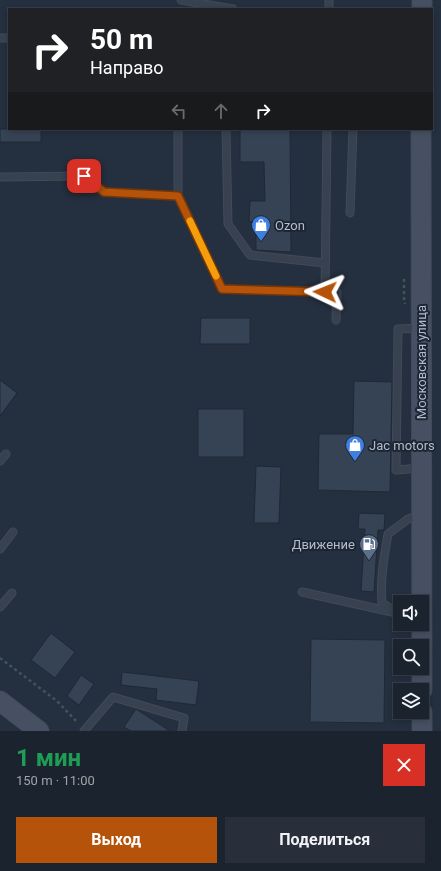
<!DOCTYPE html>
<html lang="ru">
<head>
<meta charset="utf-8">
<style>
  :root { --surface:#1b232f; --page:#282f3b; --text:#f1f3f6; --muted:#a0a4aa; --line:#39404b; --accent:#b45309 }
  body { margin:0; font-family:Roboto,sans-serif; background:var(--page); color:var(--text); height:100vh; display:flex; flex-direction:column; font-size:15px; white-space:nowrap }
  * { box-sizing:border-box; margin:0 }
  p { font-size:13px; color:var(--muted) }
  .icon { flex:none; width:22px; height:22px; fill:none; stroke:currentColor; stroke-width:2; stroke-linecap:round; stroke-linejoin:round }
  .map { position:relative; height:731px; overflow:hidden }
  .details { display:flex; flex-direction:column; background:var(--surface); flex:1 }
  .details>* { flex:none }
  .top-card { position:absolute; left:8px; top:8px; width:425px; height:122px; border-radius:0px; box-shadow:0 2px 6px #0003,0 0 0 1px var(--line); background:#202124; color:#fff; overflow:hidden }
  .controls { position:absolute; left:393px; top:595px; display:grid; gap:8px }
  .controls a { display:grid; place-items:center; width:36px; height:36px; border-radius:0px; background:var(--surface); box-shadow:0 2px 6px #0003,0 0 0 1px var(--line); font-size:20px }
  .pin { position:absolute; display:grid; place-items:center; width:34px; height:34px; color:#fff; margin:-17px; border-radius:8px; box-shadow:0 2px 6px #0006 }
  .me { position:absolute; width:44px; margin:-22px; rotate:272deg; stroke-linejoin:round; filter:drop-shadow(0 0 3px #0008) }
  .turn { display:flex; align-items:center; gap:14px; height:84px; padding:0 16px; font-size:18px }
  .turn .icon { width:52px; height:52px; stroke-width:2.5 }
  .turn b { display:block; font-size:28px; line-height:34px }
  .lanes { display:flex; align-items:center; height:38px; padding:0 16px; background:#0003; justify-content:center; gap:20px; direction:ltr }
  .lanes .off { opacity:.35 }
  .round { display:grid; place-items:center; flex:none; width:42px; height:42px; border-radius:0px; background:var(--page) }
  .overview { display:flex; align-items:center; justify-content:space-between; height:68px; padding:0 16px }
  h1 { font-size:24px; font-weight:700; line-height:30px; color:#1e9e55 }
  .primary-button { display:flex; gap:8px; margin-top:auto; padding:8px 16px }
  .primary-button a { flex:1; height:46px; border-radius:0px; background:var(--accent); color:#fff; font-size:16px; font-weight:700; line-height:46px; text-align:center }
  .primary-button a+a { background:var(--page); color:var(--text) }
  .map>svg:first-child { display:block }
  .building { fill:#364355; stroke:#1f2836 }
  .lines { fill:none; stroke-linecap:round; stroke-linejoin:round }
  .lane-casing { stroke:#414a58; stroke-width:9 }
  .secondary-casing { stroke:#414a58; stroke-width:21 }
  .path { stroke:#3f5658; stroke-width:2.5; stroke-dasharray:3 3; stroke-linecap:butt }
  .lane { stroke:#38414f; stroke-width:7 }
  .secondary { stroke:#465062; stroke-width:19 }
  .route-casing { stroke:#753606; stroke-width:10 }
  .route { stroke:#b45309; stroke-width:7 }
  .slow { stroke:#f59e0b; stroke-width:7 }
  .labels { text-anchor:middle; stroke-width:4; stroke-linejoin:round; paint-order:stroke }
  .poi-label { font-size:13px; fill:#b4bcca; stroke:#1d2634; text-anchor:start }
  .street-label { font-size:13px; fill:#b4bcca; stroke:#1d2634 }
</style>
</head>
<body>
<div class="map">
<svg width="441" height="731" viewBox="0 0 441 731">
  <rect width="100%" height="100%" fill="#242f3f"/>
  <g class="building">
    <rect x="0" y="129" width="41" height="13"/>
    <polygon points="240,129 290,129 291,252 256,250 256,221 249,222 250,201 265,201 264,162 240,162"/>
    <polygon points="201,318 250,318 250,344 200,344"/>
    <polygon points="0,380 17,393 0,416"/>
    <polygon points="354,381 392,382 390,492 318,490 319,434 353,434"/>
    <rect x="198" y="409" width="46" height="48"/>
    <polygon points="256,466 281,467 279,523 254,523"/>
    <polygon points="359,513 385,514 384,530 378,530 374,592 361,591 365,529 358,529"/>
    <polygon points="51,633 75,652 55,678 31,660"/>
    <polygon points="311,639 385,640 384,723 310,722"/>
    <polygon points="122,672 199,681 196,705 156,700 157,689 121,685"/>
    <polygon points="81,675 94,684 79,705 67,696"/>
    <polygon points="136,709 170,731 131,731 124,727"/>
  </g>
  <g class="lines">
    <g class="lane-casing">
      <g id="lane">
        <polyline points="181,0 233,9"/>
        <polyline points="329,9 329,0"/>
        <polyline points="0,38 9,38"/>
        <polyline points="226,129 228,224 250,255 325,263"/>
        <polyline points="0,177 84,176 104,192 178,196 178,129"/>
        <polyline points="178,196 222,289 337,292 336,320"/>
        <polyline points="350,213 353,129"/>
        <polyline points="325,292 327,129"/>
        <polyline points="421,328 398,329 396,470 421,468"/>
        <polyline points="0,461 6,454"/>
        <polyline points="0,549 13,532"/>
        <polyline points="302,592 392,612"/>
        <polyline points="0,607 12,593"/>
        <path d="M 400,613 L 393,610 L 382,603 C 380,579 384,557 388,534 L 408,519 L 421,515"/>
        <polyline points="84,731 113,697 184,718 182,731"/>
      </g>
    </g>
    <g class="secondary-casing">
      <g id="secondary">
        <polyline points="422,9 422,0"/>
        <polyline points="421,129 422,690"/>
        <polyline points="0,701 39,731"/>
        <polyline points="422,731 422,712"/>
      </g>
    </g>
    <g class="path">
      <polyline points="404,279 404,300 405,304"/>
      <polyline points="0,658 57,701 78,723"/>
    </g>
    <use href="#lane" class="lane"/>
    <use href="#secondary" class="secondary"/>
  </g>
  <g class="lines">
    <g class="route-casing">
      <polyline id="route" points="84,176 104,192 178,196 222,289 325,292"/>
    </g>
    <use href="#route" class="route"/>
    <polyline class="slow" points="190,221 216,276"/>
  </g>
  <defs>
    <g id="shop-pin" transform="scale(1)"><path d="M0 17L-7.5 6A9.5 9.5 0 1 1 7.5 6Z" fill="#3f7fe0" stroke="#1d2634"/><path d="M-5-2.5h2.3a2.7 3.5 0 0 1 5.4 0H5L5.5 6h-11ZM-1.5-2.5h3a1.5 2.3 0 0 0-3 0Z" fill="#fff"/></g>
    <g id="fuel-pin" transform="scale(1)"><path d="M0 17L-7.5 6A9.5 9.5 0 1 1 7.5 6Z" fill="#5c6f8a" stroke="#1d2634"/><path d="M-5.5-6h7V0h2V4h1.3V-2.5L3-4.5l.8-.8L6-3V5H2.5V1h-1V6h-7ZM-4.2-4.7v3.2H.2V-4.7Z" fill="#fff"/></g>
  </defs>
  <g fill-rule="evenodd">
    <use href="#shop-pin" x="261" y="225"/>
    <use href="#shop-pin" x="355" y="445"/>
    <use href="#fuel-pin" x="369" y="544"/>
  </g>
  <g class="labels">
    <g class="poi-label">
      <text x="275" y="230">Ozon</text>
      <text x="369" y="450">Jac motors</text>
      <text x="355" y="549" text-anchor="end">Движение</text>
    </g>
    <g class="street-label">
      <text transform="translate(421 362) rotate(-90)" y="5">Московская улица</text>
    </g>
  </g>
</svg>
<div class="controls">
<a><svg class="icon" aria-label="sound" viewBox="0 0 24 24"><path d="M4 9h4l5-4v14l-5-4H4zM17 9q2 3 0 6"/></svg></a>
<a><svg class="icon" aria-label="search" viewBox="0 0 24 24"><circle cx="10" cy="10" r="6"/><path d="M15 15l6 6"/></svg></a>
<a><svg class="icon" aria-label="layers" viewBox="0 0 24 24"><path d="M12 4l9 5-9 5-9-5zM3 14l9 5 9-5"/></svg></a>
</div>
<div class="pin" style="left:84px;top:176px;background:#d93025"><svg class="icon" aria-label="arrive" viewBox="0 0 24 24"><path d="M6 21V4h12l-3 4 3 4H6"/></svg></div>
<svg class="me" style="left:325px;top:292px" viewBox="-20 -20 40 40"><path d="M0-17L14 15 0 8-14 15z" fill="#b45309" stroke="#fff" stroke-width="4"/></svg>
<div class="top-card">
<div class="turn"><svg class="icon" aria-label="right" viewBox="0 0 24 24"><path d="M7 20v-9h11M14 6l5 5-5 5"/></svg><div><b>50 m</b>Направо</div></div>
<div class="lanes"><svg class="icon off" aria-label="left" viewBox="0 0 24 24"><path d="M17 20v-9H6M10 6l-5 5 5 5"/></svg><svg class="icon off" aria-label="ahead" viewBox="0 0 24 24"><path d="M12 20V5M6 11l6-6 6 6"/></svg><svg class="icon" aria-label="right" viewBox="0 0 24 24"><path d="M7 20v-9h11M14 6l5 5-5 5"/></svg></div>
</div>
</div>
<section class="details">
<div class="overview"><div><h1>1 мин</h1><p>150 m · 11:00</p></div><a class="round" style="background:#d93025;color:#fff"><svg class="icon" aria-label="close" viewBox="0 0 24 24"><path d="M6 6l12 12M18 6L6 18"/></svg></a></div>
<div class="primary-button"><a>Выход</a><a>Поделиться</a></div>
</section>
</body>
</html>
